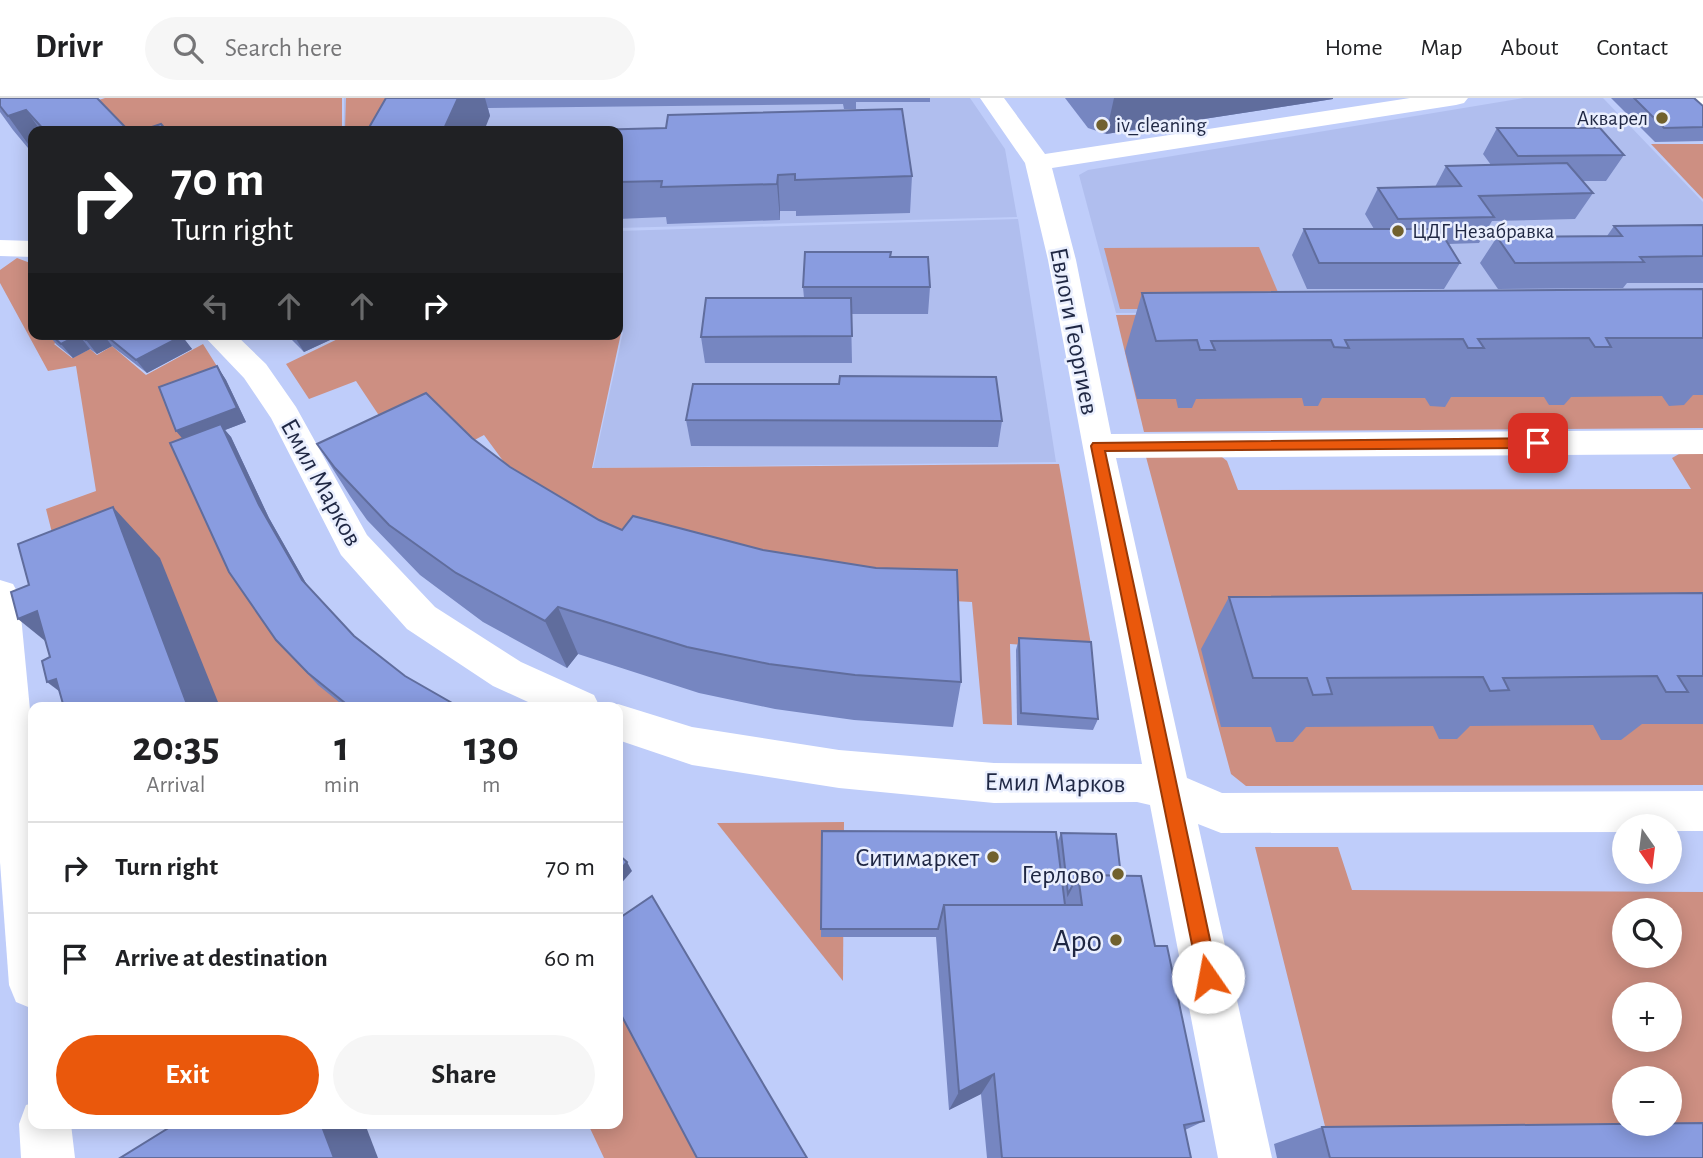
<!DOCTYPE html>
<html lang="en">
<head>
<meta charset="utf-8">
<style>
  :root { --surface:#fff; --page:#f6f6f6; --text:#202124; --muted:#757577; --line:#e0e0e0; --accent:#ea580c }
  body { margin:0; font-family:"Alegreya Sans",sans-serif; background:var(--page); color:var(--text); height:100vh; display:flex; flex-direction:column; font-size:26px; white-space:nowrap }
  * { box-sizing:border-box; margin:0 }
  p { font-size:23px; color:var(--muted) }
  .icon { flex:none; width:38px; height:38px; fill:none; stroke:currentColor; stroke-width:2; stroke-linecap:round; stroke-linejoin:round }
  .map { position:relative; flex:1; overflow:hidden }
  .side { position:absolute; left:28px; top:604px; width:595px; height:427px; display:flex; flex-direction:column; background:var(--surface); border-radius:14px; box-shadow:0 4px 18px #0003 }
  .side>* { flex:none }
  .top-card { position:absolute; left:28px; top:28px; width:595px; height:214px; border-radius:14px; box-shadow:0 4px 18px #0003; background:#202124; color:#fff; overflow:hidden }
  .needle { width:46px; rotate:166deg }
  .fabs { position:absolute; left:1612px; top:716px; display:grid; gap:14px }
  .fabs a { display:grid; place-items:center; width:70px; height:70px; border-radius:50%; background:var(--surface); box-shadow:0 4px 18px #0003; font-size:35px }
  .pin { position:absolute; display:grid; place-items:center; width:60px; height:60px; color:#fff; margin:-30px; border-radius:14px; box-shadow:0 4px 10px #0006 }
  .me { position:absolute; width:77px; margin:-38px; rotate:348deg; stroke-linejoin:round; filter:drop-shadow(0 0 5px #0008) }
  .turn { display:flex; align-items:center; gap:24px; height:147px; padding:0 28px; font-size:32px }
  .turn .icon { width:91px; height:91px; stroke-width:2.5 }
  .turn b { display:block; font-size:49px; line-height:60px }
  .lanes { display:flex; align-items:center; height:66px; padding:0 28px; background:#0003; justify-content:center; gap:35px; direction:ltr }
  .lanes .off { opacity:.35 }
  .eta { display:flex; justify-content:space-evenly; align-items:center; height:119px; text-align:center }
  .eta b { font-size:42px; font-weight:600; line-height:49px }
  .button { display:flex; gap:14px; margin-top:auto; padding:14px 28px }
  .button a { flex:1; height:80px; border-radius:42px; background:var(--accent); color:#fff; font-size:28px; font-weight:600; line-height:80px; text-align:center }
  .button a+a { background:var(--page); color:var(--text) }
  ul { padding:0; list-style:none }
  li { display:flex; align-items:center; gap:21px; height:91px; padding:0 28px; border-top:2px solid var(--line) }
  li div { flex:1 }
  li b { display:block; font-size:26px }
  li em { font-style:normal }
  header { display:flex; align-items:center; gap:42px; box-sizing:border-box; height:98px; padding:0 35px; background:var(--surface); border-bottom:2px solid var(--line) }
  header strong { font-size:33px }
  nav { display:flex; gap:38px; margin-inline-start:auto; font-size:24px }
  .search { width:490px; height:63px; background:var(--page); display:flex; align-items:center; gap:18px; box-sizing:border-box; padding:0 24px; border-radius:38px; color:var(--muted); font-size:26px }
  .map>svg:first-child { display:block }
  .built { fill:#b0beee }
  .green { fill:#cd8f82; fill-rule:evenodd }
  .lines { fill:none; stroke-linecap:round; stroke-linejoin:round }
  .street { fill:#fff; fill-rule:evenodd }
  .wall { fill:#7686c1 }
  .shaded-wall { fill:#606d9d }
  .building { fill:#899ce0; stroke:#606d9d; stroke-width:2 }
  .route { fill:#ea580c; stroke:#983908; stroke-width:2 }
  .poi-dot { fill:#71612e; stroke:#eaeffe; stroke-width:2.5 }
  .labels { text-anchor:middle; stroke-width:5; stroke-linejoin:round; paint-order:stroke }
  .far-poi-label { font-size:21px; fill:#1f2743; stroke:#eaeffe; text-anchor:start }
  .street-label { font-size:26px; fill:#1f2743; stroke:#eaeffe }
  .poi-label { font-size:26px; fill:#1f2743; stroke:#eaeffe; text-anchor:end }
  .near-poi-label { font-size:32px; fill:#1f2743; stroke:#eaeffe; text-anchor:end }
</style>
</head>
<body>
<header>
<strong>Drivr</strong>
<div class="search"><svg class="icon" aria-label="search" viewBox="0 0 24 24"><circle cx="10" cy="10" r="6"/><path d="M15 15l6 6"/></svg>Search here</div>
<nav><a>Home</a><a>Map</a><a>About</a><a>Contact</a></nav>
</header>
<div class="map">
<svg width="1703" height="1060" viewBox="0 0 1703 1060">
  <rect width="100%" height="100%" fill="#bfcdfa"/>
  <g class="built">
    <polygon points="344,0 970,0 1005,51 1017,119 618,130 618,33 344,33"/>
    <polygon points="1524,0 1603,0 1703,104 1703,211 1116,215 1079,77 1088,72"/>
    <polygon points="1018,121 1056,364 593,370 623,234 618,234 618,133"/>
  </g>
  <g class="green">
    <polygon points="105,0 342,0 342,33 95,33 74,10"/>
    <polygon points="346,0 430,0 406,33 345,33"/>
    <polygon points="1651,46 1703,46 1703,101"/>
    <polygon points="1259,149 1285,211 1120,211 1104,150"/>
    <polygon points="17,160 33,166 33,236 68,236 54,246 72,260 90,251 97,257 112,248 146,277 203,246 225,281 167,303 366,609 96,609 46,411 96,393 76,268 48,273 0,185 0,172"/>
    <polygon points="1703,213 1703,330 1144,334 1116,217"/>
    <polygon points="618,235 621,235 592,370 1059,366 1092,552 1010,546 1012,627 983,626 972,504 896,500 669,469 515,379 484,337 370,397 392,337 356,283 309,301 286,266 348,236"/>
    <polygon points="1703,355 1703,687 1246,688 1231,676 1146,359 1222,359 1227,363 1238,392 1691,391 1672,360 1679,356"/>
    <polygon points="844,724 843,883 717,725"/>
    <path d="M 1255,749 L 1338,749 L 1352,792 L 1703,794 L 1703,1060 L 1333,1060 ZM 1624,812 L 1670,812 L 1670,858 L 1624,858 ZM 1624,896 L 1670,896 L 1670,942 L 1624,942 ZM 1624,980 L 1670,980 L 1670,1026 L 1624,1026 Z"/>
    <polygon points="618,833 741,1060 604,1060 588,1026 618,1026"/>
  </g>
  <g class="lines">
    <g class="street">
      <polygon points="980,0 1004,0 1045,56 1410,0 1468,0 1464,5 1456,7 1052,70 1076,162 1111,336 1703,332 1703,356 1116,360 1187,680 1222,695 1703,693 1703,733 1670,733 1670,728 1624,728 1624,734 1221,735 1198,726 1272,1060 1218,1060 1150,707 1137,704 994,705 839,690 692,667 618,642 618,609 610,609 618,606 692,629 839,652 994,665 1142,666 1048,162 1025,65"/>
      <polygon points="1685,0 1703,0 1703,13 1695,11"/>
      <polygon points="0,142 33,143 33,159 0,158"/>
      <polygon points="202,236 235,236 266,266 296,309 367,437 435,509 521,564 594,597 600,609 539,609 493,588 407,531 341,457 271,320 244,280"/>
      <polygon points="0,482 13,486 19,497 33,643 33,911 16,904 9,887 0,764"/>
      <polygon points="33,1005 33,1026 71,1026 75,1060 21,1060 19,1026 26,1007"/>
    </g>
  </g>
  <g class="wall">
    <polygon points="0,0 129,33 33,33 33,56 13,32 0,14"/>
    <polygon points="386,0 930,0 930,4 856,4 856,11 844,11 843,6 488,10 490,18"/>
    <polygon points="1065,0 1333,0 1333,1 1106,36 1088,30"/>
    <polygon points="1611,0 1694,0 1703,8 1703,43 1655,44"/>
    <polygon points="1497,30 1624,57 1606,83 1583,83 1593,95 1575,121 1492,123 1479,145 1448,146 1460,165 1444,191 1307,191 1292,157 1304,131 1374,131 1365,116 1378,90 1435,89 1446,68 1491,67 1483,56"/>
    <polygon points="618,33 912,78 910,115 796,118 796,113 780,113 780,122 667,126 666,119 618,121"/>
    <polygon points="1703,127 1703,185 1627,185 1623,190 1498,191 1480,165 1497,139 1607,138 1614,128"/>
    <polygon points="890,159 930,189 928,216 851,216 852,265 705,265 701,239 804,200 803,189"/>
    <polygon points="1703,191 1703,297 1693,297 1684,307 1669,308 1662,298 1571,299 1564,307 1549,307 1544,299 1451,299 1445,309 1430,308 1425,300 1322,300 1318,308 1304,308 1302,300 1196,301 1192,310 1178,310 1176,301 1137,301 1125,253 1142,195"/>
    <polygon points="48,236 180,236 192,251 147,275 112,248 97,256 90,251 73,260 56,246"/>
    <polygon points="286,236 343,236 304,254"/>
    <polygon points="217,268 226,282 246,324 225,332 231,339 269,420 308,489 354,538 405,578 459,609 345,609 318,587 276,542 182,340"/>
    <polygon points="839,286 1002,323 998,349 691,348 686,322"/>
    <polygon points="472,340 510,369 599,422 961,584 953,629 854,622 775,611 699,595 578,556 567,570 483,524 420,477 367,422 350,398 317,346"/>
    <polygon points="1703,495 1703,626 1642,626 1621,642 1601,642 1593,627 1470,628 1457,641 1439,641 1433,628 1306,629 1293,644 1276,644 1271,629 1221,629 1201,551 1229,499"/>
    <polygon points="1019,540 1098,621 1093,632 1017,627 1016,552"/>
    <polygon points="1061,735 1121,778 1155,848 1204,1023 1185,1032 1191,1060 987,1060 981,996 949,1012 936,839 821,839 821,831 1057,745"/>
    <polygon points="1322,1029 1703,1060 1277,1060 1274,1046"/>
  </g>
  <g class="shaded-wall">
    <polygon points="458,0 485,0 490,18 484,33 443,33"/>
    <polygon points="1114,0 1333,0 1333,1 1106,36"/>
    <polygon points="26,12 41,33 33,33 33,53 8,18"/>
    <polygon points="778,77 780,113 780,122 777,86"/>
    <polygon points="97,236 103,236 112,248 97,256 86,242"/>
    <polygon points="293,236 343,236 304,254"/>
    <polygon points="79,237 90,251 73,260 61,246"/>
    <polygon points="182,238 192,251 147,275 136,262"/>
    <polygon points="217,268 226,282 246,324 225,332 231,339 269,420 311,494 176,333"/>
    <polygon points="113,409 160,460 220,609 188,609"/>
    <polygon points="558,509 578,556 567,570 545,523"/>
    <polygon points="37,513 76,568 18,521"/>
    <polygon points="56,581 80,609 47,584"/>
    <polygon points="627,764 632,773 618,789 618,775"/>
    <polygon points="994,976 981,996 949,1012 959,994"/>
    <polygon points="321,1026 365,1026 378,1060 334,1060"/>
  </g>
  <g class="building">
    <polygon points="0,0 97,0 129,33 45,33 26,12 8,18 0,8"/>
    <polygon points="386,0 458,0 443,33 367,33"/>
    <polygon points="1634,0 1694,0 1703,8 1703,29 1664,30"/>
    <polygon points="902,11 912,78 795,82 795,76 778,77 777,86 661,89 662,83 618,84 618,33 551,33 666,30 668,17"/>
    <polygon points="161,26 167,33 140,33"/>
    <polygon points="1497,30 1600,30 1624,57 1518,58"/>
    <polygon points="1567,65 1593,95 1479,98 1494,119 1398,121 1378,90 1461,88 1446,68"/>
    <polygon points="1703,127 1703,158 1640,159 1644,164 1515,165 1497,139 1622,138 1614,128"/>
    <polygon points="1304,131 1439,131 1460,165 1319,165"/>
    <polygon points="805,154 891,154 890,159 928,159 930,189 803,189"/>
    <polygon points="1703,191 1703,240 1606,240 1611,249 1595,249 1589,240 1478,241 1484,250 1468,250 1463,241 1345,242 1349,250 1334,249 1331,242 1211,243 1215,252 1200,252 1197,242 1156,243 1142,195"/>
    <polygon points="706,200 851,200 852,238 701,239"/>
    <polygon points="50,236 97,236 86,242 79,237 61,246"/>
    <polygon points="104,236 180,236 182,238 136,262"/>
    <polygon points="217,268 237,310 176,333 159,289"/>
    <polygon points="840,278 996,279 1002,323 686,322 693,286 839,286"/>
    <polygon points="426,295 472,340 510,369 599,422 622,432 633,418 763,452 876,470 957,472 961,584 855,577 769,566 687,549 558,509 545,523 456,475 389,427 335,370 317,346"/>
    <polygon points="221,326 259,407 302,482 354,538 405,578 459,609 350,609 308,575 276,542 229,474 170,345"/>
    <polygon points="113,409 188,609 56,609 63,606 56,581 47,584 42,563 50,559 37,513 18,521 11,494 29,487 18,446"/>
    <polygon points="1703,495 1703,578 1678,578 1688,594 1666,594 1657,578 1503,580 1509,592 1490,593 1483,579 1327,580 1332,596 1313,597 1307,580 1253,580 1229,499"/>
    <polygon points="1019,540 1091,544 1098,621 1021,615"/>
    <polygon points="822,733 1056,734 1065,807 944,807 938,831 821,831"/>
    <polygon points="1061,735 1116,736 1121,778 1078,777 1068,796"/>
    <polygon points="618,756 627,764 618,775"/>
    <polygon points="1078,777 1141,778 1155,848 1167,848 1204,1023 1184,1027 1191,1060 1002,1060 994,976 959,994 944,807 1082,807"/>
    <polygon points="652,798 807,1060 697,1060 618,911 618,821"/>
    <polygon points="1703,1025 1703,1060 1330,1060 1322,1029"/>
    <polygon points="175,1026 321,1026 334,1060 120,1060"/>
  </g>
  <polygon class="route" points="1538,340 1545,345 1538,350 1105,353 1218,879 1215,886 1208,889 1200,886 1091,348 1093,345"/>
  <g class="poi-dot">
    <circle cx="1662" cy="20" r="7"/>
    <circle cx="1102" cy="27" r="7"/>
    <circle cx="1398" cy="133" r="7"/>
    <circle cx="993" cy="759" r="7"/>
    <circle cx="1118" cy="776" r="7"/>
    <circle cx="1116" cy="842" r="7"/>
  </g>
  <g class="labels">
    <g class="far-poi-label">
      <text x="1648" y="27" text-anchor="end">Акварел</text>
      <text x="1116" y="34">iv_cleaning</text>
      <text x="1412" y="140">ЦДГ Незабравка</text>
    </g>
    <g class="street-label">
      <text transform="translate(1075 233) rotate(79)" y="9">Евлоги Георгиев</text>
      <text transform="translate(322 384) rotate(61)" y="9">Емил Марков</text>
      <text transform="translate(1055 684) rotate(1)" y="9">Емил Марков</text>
    </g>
    <g class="poi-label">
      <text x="979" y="768">Ситимаркет</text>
      <text x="1104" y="785">Герлово</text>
    </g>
    <g class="near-poi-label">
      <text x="1102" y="853">Аро</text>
    </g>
  </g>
</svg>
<div class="fabs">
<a><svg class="needle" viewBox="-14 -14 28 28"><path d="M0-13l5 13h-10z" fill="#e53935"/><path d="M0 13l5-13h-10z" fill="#757577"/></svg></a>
<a><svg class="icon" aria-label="search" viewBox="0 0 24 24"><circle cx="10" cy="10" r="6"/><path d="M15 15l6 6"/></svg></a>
<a>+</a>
<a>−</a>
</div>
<div class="pin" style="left:1538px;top:345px;background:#d93025"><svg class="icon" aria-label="arrive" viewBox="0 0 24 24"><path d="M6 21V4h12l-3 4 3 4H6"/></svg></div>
<svg class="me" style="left:1208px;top:879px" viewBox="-20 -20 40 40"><circle r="19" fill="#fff"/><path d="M0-13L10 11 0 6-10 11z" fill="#ea580c"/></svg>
<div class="top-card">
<div class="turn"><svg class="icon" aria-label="right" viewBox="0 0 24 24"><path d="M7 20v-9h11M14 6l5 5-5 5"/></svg><div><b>70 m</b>Turn right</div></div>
<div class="lanes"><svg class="icon off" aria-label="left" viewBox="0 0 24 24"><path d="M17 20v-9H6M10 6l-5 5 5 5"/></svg><svg class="icon off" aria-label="ahead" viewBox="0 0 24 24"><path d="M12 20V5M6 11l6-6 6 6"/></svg><svg class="icon off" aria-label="ahead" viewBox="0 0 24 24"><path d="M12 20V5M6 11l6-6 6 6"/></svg><svg class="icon" aria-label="right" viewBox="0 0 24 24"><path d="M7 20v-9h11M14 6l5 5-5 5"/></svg></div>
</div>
<section class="side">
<div class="eta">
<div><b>20:35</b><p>Arrival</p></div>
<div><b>1</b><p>min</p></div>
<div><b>130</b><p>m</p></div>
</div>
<ul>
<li><svg class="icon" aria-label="right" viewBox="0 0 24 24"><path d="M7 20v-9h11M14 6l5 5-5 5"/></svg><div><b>Turn right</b></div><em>70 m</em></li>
<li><svg class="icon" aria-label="arrive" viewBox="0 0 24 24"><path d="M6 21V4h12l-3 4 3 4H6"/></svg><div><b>Arrive at destination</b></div><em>60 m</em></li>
</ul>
<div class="button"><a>Exit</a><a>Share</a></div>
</section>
</div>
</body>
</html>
